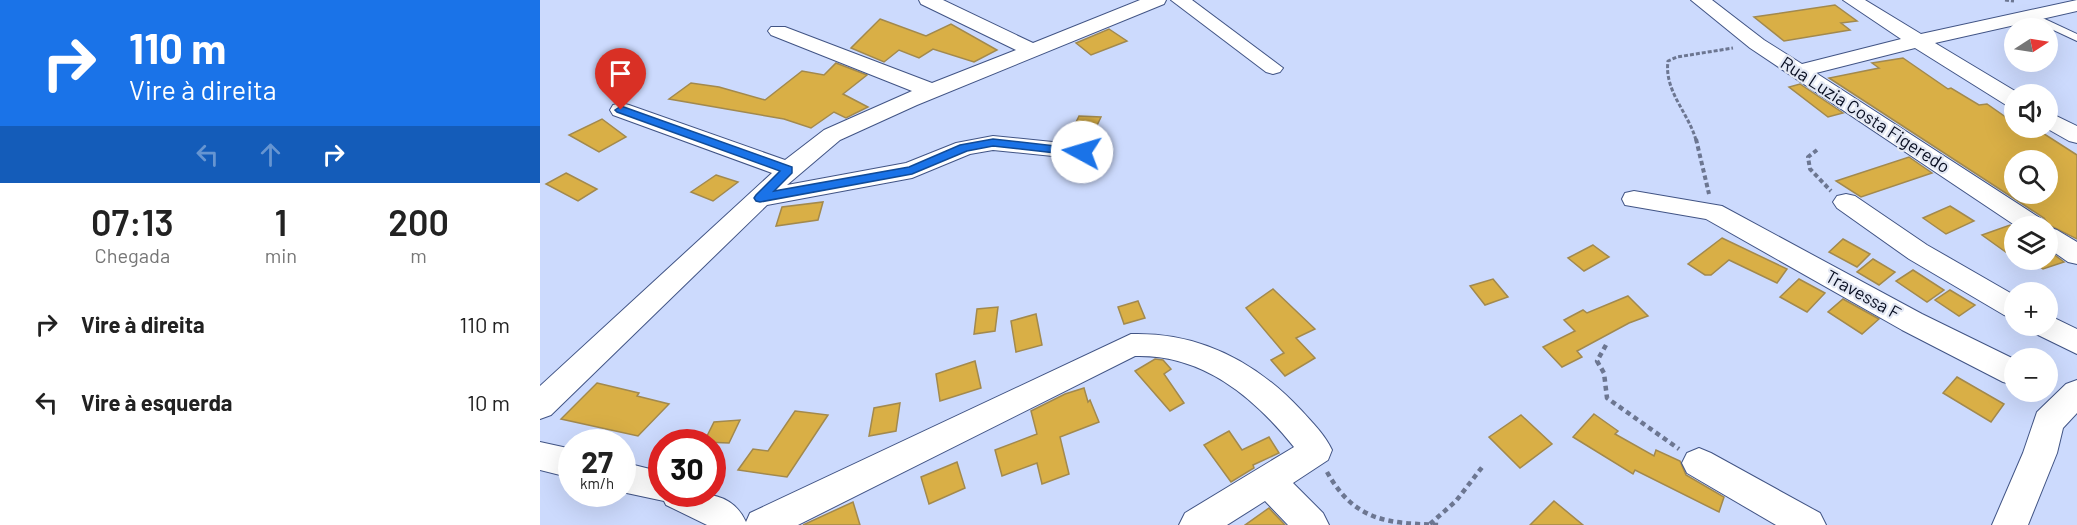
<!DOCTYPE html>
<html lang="pt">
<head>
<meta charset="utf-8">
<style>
  :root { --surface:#fff; --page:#f2f2f2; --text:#222; --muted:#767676 }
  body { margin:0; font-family:Barlow,sans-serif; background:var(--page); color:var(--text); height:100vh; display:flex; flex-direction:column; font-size:22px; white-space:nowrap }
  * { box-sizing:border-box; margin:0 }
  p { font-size:20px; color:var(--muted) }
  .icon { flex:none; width:33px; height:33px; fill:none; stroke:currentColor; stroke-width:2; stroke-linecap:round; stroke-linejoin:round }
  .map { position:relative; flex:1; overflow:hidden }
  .drawer { display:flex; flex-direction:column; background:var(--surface); width:540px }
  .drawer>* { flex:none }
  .guide { background:#1a73e8; color:#fff; overflow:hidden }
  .needle { width:39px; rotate:78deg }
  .tools { position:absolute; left:1464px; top:18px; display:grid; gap:12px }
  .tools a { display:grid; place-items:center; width:54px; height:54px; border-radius:50%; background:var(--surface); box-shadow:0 6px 24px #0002; font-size:30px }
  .speed { position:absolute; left:18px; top:429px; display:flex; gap:12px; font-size:30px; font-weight:700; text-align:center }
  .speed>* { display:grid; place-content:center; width:78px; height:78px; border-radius:50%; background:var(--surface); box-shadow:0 6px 24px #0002; line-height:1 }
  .speed small { font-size:15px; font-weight:400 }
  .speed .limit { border:9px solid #d22; background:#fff; color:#111 }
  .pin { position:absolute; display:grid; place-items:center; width:51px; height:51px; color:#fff; margin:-62px -26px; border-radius:50% 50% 50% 0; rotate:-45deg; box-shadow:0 0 6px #0007 }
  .pin .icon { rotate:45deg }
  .me { position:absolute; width:66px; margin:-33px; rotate:276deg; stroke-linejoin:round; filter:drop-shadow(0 0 4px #0008) }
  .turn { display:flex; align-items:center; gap:21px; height:126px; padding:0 30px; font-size:27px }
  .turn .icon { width:78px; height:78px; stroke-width:2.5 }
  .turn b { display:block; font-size:42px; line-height:51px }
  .lanes { display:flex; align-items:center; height:57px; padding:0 30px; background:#0003; justify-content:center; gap:30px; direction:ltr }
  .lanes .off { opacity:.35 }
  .eta { display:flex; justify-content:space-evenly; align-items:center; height:102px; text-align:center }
  .eta b { font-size:36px; font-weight:600; line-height:42px }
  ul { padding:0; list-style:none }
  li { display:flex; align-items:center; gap:18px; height:78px; padding:0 30px }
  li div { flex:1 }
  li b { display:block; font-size:22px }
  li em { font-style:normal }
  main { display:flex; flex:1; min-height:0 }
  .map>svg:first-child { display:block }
  .building { fill:#d9af46; stroke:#a2894d; stroke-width:1.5; fill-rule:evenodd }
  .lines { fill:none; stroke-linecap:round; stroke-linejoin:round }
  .lane-casing { stroke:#415485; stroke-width:2 }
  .street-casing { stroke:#415485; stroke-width:2 }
  .path-far2 { stroke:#6c7691; stroke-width:3; stroke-dasharray:4 2; stroke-linecap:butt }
  .path-far1 { stroke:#6c7691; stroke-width:4; stroke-dasharray:4.5 3; stroke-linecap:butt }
  .path { stroke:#6c7691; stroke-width:4.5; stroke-dasharray:5 4; stroke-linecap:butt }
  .lane { fill:#fff; fill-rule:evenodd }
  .street { fill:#fff; fill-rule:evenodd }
  .route { fill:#1a73e8; stroke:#114b97; stroke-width:1.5 }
  .labels { text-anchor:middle; stroke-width:4.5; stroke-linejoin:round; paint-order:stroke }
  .street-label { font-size:18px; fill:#060c1f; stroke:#e3e8f4 }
</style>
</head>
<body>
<main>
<section class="drawer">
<div class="guide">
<div class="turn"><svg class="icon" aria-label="right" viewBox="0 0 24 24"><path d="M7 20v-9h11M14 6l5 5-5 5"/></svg><div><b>110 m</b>Vire à direita</div></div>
<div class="lanes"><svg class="icon off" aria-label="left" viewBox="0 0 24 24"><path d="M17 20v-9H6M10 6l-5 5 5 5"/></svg><svg class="icon off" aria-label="ahead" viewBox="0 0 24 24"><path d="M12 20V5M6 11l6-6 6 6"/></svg><svg class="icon" aria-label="right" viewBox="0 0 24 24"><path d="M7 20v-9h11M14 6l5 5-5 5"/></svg></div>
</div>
<div class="eta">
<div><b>07:13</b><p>Chegada</p></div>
<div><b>1</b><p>min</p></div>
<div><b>200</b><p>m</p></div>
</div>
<ul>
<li><svg class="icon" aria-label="right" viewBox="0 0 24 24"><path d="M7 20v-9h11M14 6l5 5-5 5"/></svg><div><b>Vire à direita</b></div><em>110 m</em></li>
<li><svg class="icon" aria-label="left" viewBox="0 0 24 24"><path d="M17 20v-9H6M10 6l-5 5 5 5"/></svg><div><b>Vire à esquerda</b></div><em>10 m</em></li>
</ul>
</section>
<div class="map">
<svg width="1537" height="525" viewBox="0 0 1537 525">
  <rect width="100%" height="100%" fill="#ccdafd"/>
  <g class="building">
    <polygon points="1295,5 1317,21 1301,23 1310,30 1244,41 1214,17"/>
    <polygon points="340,19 386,36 411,24 457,50 434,62 393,49 379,58 359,50 344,62 311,48"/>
    <polygon points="569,29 587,41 551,55 536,43"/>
    <path d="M 1363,58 L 1408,89 L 1411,88 L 1439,105 L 1447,104 L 1474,123 L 1474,128 L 1495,128 L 1537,155 L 1537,239 L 1509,225 L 1504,218 L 1289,78 L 1339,68 L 1332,63 ZM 1474,160 L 1508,160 L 1508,194 L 1474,194 Z"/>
    <polygon points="296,63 327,75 303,94 328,107 306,118 294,112 271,128 244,119 129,99 151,83 179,87 225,100 262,71 284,75"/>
    <polygon points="1260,84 1303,113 1288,117 1249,87"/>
    <polygon points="539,116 561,117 550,140 528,139"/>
    <polygon points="62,119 86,137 59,152 29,135"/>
    <polygon points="1369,157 1392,173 1321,197 1296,181"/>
    <polygon points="26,173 57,189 38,201 6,184"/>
    <polygon points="176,175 198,182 173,201 151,192"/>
    <polygon points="283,202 278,220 236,226 242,207"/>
    <polygon points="1410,206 1434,221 1406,234 1383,218"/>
    <polygon points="1470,225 1474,228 1474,250 1467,253 1442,235"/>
    <polygon points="1182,238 1247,269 1237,283 1189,260 1171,275 1165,275 1148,264"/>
    <polygon points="1303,239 1330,254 1317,267 1289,252"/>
    <polygon points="1053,245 1069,257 1044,271 1028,258"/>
    <polygon points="1508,250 1524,262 1503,269 1490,260 1508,260"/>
    <polygon points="1333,259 1355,272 1339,285 1317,272"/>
    <polygon points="1373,270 1404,290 1387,302 1356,281"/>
    <polygon points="953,279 968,297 945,305 930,286"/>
    <polygon points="1259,279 1285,293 1267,312 1240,297"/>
    <polygon points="733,289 775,329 756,338 775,358 745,376 731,360 744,353 706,308"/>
    <polygon points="1410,290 1435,305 1419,316 1395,300"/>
    <polygon points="1088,296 1108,316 1089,323 1037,351 1042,357 1022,367 1003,347 1035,331 1024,320 1043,310 1047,313"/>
    <polygon points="1303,299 1339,319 1322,334 1288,312"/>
    <polygon points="598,301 605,318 584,324 578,307"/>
    <polygon points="458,307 455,331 434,334 437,309"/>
    <polygon points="496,314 502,345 476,352 471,321"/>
    <polygon points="615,359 623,360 631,369 624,374 644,403 630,411 595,371"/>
    <polygon points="435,361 441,388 400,401 396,374"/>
    <polygon points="1417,377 1464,404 1451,422 1403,393"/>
    <polygon points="57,383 99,393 97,396 129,404 98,436 21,419"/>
    <polygon points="544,388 548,402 550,400 559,422 520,437 529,474 502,484 497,463 462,476 455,450 497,434 491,411 525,394"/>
    <polygon points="360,403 356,431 329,436 334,408"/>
    <polygon points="255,411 288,415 247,477 198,470 213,449 228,451"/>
    <polygon points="1054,414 1078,431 1075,434 1114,456 1116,450 1140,461 1146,475 1184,497 1179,512 1095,470 1093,474 1033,437"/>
    <polygon points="981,415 1012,444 980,468 949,437"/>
    <polygon points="200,420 189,443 164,442 174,422"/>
    <polygon points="689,431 702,450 729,437 739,453 713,465 714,468 691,482 664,445"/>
    <polygon points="417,462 425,488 389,504 381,477"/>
    <polygon points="1014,501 1043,525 990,525"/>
    <polygon points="313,502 320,525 263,525"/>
    <polygon points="729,508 745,525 705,525"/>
  </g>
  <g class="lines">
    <g class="lane-casing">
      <polygon id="lane" points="1488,14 1494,14 1537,34 1537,41 1488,18"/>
    </g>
    <g class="street-casing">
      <g id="street">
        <polygon points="379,0 403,0 493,43 600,0 626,0 624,4 377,105 300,140 247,185 366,163 416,143 453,136 542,145 550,147 554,152 550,157 542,159 453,150 430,154 372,178 227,205 11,415 0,419 0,386 232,173 73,115 70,110 73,105 81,103 89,105 245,160 284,130 372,91 231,35 228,31 231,27 245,27 392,83 476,50 381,4"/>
        <polygon points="631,0 652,0 743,68 740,72 733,74 726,72"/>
        <polygon points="1151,0 1172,0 1224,40 1262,64 1361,39 1303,0 1325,0 1381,34 1537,0 1537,11 1395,43 1480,94 1474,94 1474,106 1466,105 1375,48 1276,73 1503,220 1507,226 1476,226 1210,48"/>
        <polygon points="1508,112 1537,126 1537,143 1529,141 1506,128"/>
        <polygon points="1094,191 1182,206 1382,314 1474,359 1474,385 1463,382 1362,330 1166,219 1085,205 1082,199 1085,193"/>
        <polygon points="1306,194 1315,196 1387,245 1474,295 1474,318 1464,315 1369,259 1297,208 1293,202 1297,196"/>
        <polygon points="1508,227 1517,230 1537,242 1537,264 1528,262 1508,248"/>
        <polygon points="1508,315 1537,329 1537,354 1496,334 1492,326 1508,326"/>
        <path d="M 591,334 C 659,332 715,361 761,410 C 773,423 785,435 792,450 L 788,460 L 753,483 L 783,513 L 789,525 L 748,525 L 725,501 L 687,525 L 639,525 L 645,513 L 754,447 C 713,396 662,354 595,356 L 258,525 L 167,525 L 126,505 L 124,501 L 82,492 L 82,462 L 122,472 L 122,494 C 155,494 190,487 206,522 L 210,513 Z"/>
        <polygon points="1537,380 1537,413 1523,428 1517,453 1488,525 1452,525 1483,453 1497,412 1526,384"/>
        <polygon points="0,442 32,449 32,478 0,470"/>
        <polygon points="1159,448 1171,453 1280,513 1286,525 1236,525 1147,473 1142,463 1147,453"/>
      </g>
    </g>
    <g class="path-far2">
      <polyline points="1465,0 1474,1"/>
      <path d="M 1156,140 C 1148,112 1124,91 1128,61 L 1137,57 L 1193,48"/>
    </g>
    <g class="path-far1">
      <polyline points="1156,139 1169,194"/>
      <polyline points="1277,150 1268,157 1270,169 1291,191"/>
    </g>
    <g class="path">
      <polyline points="1066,345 1057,361 1064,373 1067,398 1139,449"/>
      <path d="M 787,472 C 815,522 848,523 899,525"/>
      <polyline points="890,524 916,501 943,466"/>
    </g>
    <use href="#lane" class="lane"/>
    <use href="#street" class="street"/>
  </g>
  <polygon class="route" points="81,106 252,167 252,173 234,191 369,167 420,145 453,139 542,149 547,152 542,156 453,146 427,151 372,174 220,202 216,201 214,198 216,195 240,171 77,112 75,110"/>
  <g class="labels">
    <g class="street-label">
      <text transform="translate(1325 115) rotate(33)" y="6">Rua Luzia Costa Figeredo</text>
      <text transform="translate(1323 295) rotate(29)" y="6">Travessa F</text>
    </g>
  </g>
</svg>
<div class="tools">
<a><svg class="needle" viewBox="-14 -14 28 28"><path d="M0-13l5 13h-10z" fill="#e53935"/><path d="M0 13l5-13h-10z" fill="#767676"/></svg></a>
<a><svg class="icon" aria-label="sound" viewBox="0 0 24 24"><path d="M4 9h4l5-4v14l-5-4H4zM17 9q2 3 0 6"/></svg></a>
<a><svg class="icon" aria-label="search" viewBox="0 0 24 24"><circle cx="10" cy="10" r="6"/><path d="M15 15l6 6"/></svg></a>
<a><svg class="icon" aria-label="layers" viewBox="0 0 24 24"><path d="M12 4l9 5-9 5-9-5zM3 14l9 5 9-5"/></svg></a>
<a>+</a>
<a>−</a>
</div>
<div class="speed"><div>27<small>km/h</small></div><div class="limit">30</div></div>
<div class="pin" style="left:81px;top:110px;background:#d93025"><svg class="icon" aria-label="arrive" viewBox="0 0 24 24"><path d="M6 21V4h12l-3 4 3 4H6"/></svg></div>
<svg class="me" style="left:542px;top:152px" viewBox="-20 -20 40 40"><circle r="19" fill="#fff"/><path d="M0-13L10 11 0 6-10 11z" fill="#1a73e8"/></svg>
</div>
</main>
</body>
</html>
